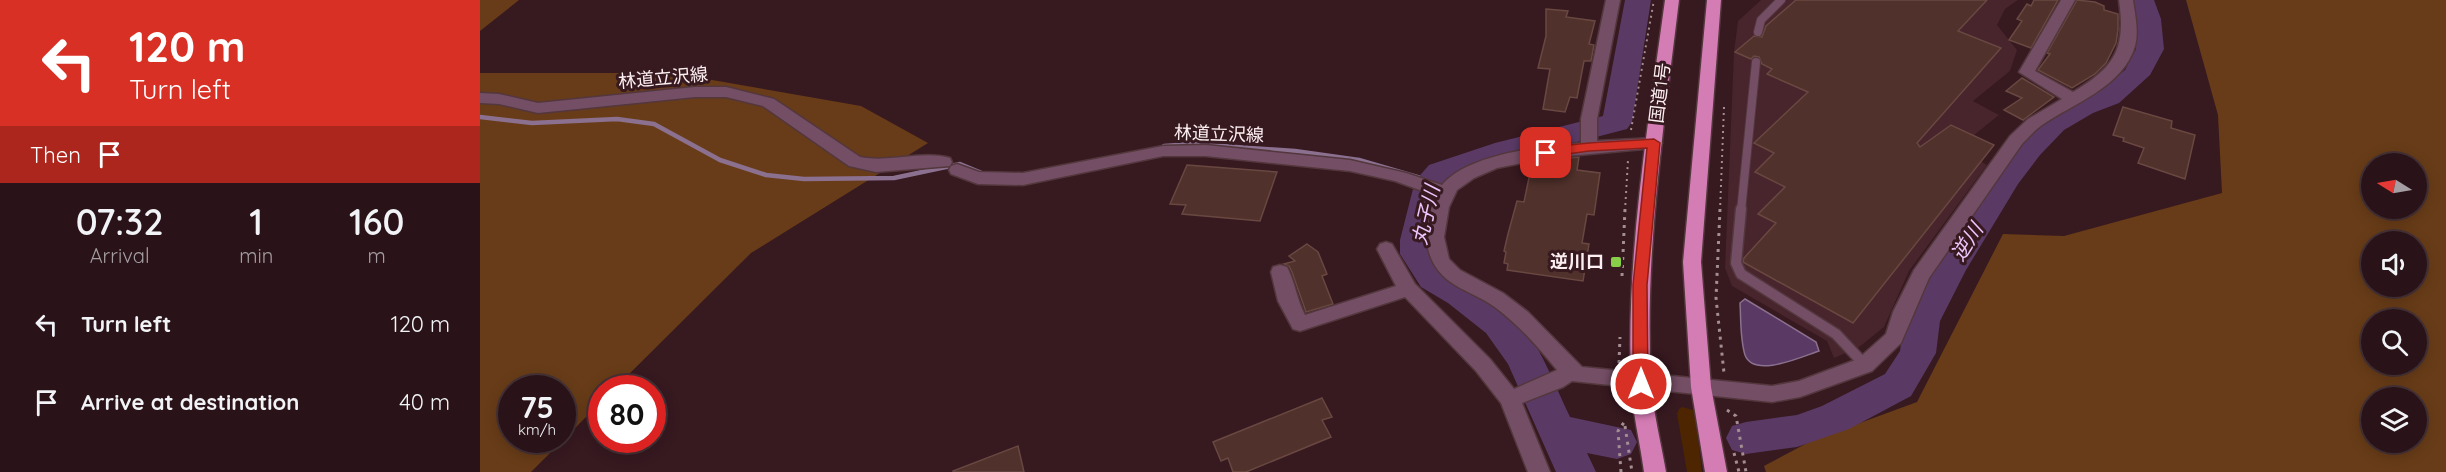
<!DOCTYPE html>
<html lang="en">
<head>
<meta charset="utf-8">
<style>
  :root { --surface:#291318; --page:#352025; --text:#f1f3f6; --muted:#a59ea2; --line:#453237 }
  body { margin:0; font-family:Quicksand,"Noto Sans JP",sans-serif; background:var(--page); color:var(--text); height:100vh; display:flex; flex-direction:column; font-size:22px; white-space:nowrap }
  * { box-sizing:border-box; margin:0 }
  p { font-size:20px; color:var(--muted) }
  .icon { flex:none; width:33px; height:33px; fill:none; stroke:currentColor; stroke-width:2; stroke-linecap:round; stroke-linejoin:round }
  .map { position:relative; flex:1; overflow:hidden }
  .side { display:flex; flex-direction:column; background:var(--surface); width:480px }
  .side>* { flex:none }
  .hud { background:#d93025; color:#fff; overflow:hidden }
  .needle { width:39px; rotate:281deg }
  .buttons { position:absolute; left:1881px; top:153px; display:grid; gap:12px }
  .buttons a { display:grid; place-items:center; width:66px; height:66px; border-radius:50%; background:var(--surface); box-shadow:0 3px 15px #0003,0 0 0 2px var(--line); font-size:30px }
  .speed { position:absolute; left:18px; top:375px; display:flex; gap:12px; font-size:30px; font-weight:700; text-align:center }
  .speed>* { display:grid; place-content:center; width:78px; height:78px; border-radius:50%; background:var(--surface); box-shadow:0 3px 15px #0003,0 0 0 2px var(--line); line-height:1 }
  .speed small { font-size:15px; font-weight:400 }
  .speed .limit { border:9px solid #d22; background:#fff; color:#111 }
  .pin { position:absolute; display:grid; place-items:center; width:51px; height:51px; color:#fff; margin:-26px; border-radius:12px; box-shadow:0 3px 9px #0006 }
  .me { position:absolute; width:66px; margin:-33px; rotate:0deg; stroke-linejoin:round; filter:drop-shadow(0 0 4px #0008) }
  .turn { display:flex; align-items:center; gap:21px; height:126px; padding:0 30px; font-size:27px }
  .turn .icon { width:78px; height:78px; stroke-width:2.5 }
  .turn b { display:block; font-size:42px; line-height:51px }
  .then { display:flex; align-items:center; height:57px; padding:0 30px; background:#0003; gap:12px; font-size:22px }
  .eta { display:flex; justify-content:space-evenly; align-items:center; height:102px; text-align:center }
  .eta b { font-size:36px; font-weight:600; line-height:42px }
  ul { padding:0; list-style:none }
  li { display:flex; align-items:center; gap:18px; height:78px; padding:0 30px }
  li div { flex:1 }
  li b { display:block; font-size:22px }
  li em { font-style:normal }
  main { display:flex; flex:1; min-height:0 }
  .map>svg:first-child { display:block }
  .built { fill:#48242c }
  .green { fill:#4d2500 }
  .forest { fill:#683c18; fill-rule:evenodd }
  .water { fill:#5a3a65; stroke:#8b708f; stroke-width:1.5 }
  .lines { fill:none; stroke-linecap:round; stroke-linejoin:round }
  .stream { stroke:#8b708f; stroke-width:4.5 }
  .river { fill:#5a3a65; fill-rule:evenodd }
  .building { fill:#51312b; stroke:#694841; stroke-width:1.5 }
  .service-far1-casing { stroke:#53373d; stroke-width:10 }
  .service-casing { stroke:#53373d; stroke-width:13 }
  .minor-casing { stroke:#53373d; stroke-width:3 }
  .trunk-casing { stroke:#53373d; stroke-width:3 }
  .path-far1 { stroke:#a38e93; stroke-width:2; stroke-dasharray:2 4; stroke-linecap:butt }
  .path { stroke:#a38e93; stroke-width:3; stroke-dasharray:3 5; stroke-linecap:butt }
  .service-far1 { stroke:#744e65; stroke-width:8 }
  .service { stroke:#744e65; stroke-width:10 }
  .minor { fill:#744e65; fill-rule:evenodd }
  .trunk { fill:#d47cb4; fill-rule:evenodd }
  .route { fill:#d93025; stroke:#8d1f18; stroke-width:1.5 }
  .poi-dot { fill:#89ce48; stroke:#371920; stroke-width:2 }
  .labels { text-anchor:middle; stroke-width:6; stroke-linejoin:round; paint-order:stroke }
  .street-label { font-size:18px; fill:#fceff1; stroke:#371920 }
  .poi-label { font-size:18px; font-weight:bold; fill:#fceff1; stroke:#371920; text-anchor:end }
  .water-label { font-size:20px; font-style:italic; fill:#efc6fd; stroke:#371920 }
</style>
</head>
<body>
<main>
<section class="side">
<div class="hud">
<div class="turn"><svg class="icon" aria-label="left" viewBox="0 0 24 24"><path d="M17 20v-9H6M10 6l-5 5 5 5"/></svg><div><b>120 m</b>Turn left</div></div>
<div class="then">Then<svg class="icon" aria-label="arrive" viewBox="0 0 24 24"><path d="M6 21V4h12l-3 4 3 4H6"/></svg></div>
</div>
<div class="eta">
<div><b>07:32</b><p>Arrival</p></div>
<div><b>1</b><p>min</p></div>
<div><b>160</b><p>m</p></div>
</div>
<ul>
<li><svg class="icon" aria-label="left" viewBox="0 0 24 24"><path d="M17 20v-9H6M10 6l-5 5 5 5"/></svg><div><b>Turn left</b></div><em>120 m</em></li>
<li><svg class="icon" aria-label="arrive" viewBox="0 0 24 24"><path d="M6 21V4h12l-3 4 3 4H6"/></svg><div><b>Arrive at destination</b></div><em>40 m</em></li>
</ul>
</section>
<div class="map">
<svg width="1966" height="472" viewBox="0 0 1966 472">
  <rect width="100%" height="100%" fill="#371920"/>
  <polygon class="built" points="1281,0 1538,0 1525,9 1517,25 1537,50 1530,71 1493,101 1519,115 1478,148 1507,165 1429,271 1404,327 1378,348 1354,358 1347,341 1252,286 1245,268 1254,52 1258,21"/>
  <polygon class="green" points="1202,407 1213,410 1215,415 1222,472 1207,472 1197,414 1199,409"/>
  <g class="forest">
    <polygon points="0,0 39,0 0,31"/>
    <path d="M 1706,0 L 1966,0 L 1966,472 L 1286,472 L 1284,466 L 1331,441 L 1437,402 L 1523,234 L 1584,236 L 1742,193 L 1738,115 ZM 1892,164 L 1936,164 L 1936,208 L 1892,208 ZM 1892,242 L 1936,242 L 1936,286 L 1892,286 ZM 1892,320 L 1936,320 L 1936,364 L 1892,364 ZM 1892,398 L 1936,398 L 1936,442 L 1892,442 Z"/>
    <path d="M 0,73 L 192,73 L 381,106 L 448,143 L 271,253 L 135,388 L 122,388 L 121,402 L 51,472 L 0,472 ZM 32,388 L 82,388 L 82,440 L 32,440 Z"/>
  </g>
  <path class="water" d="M 1265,299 L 1336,342 L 1339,351 C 1323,356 1274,379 1265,355 C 1260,339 1261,319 1260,303 Z"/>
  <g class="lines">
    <g class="stream">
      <polyline points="0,117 52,123 137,119 174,124 240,160 286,175 324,179 414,178 480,164 504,174"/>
      <polyline points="684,146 712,144 815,151 879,160 951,181"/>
    </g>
    <g class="river">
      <path d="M 1145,0 L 1171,0 L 1152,122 L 1147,129 L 1035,158 L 971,179 L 966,185 C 962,201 950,237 954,252 C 960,274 1014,296 1032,313 C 1059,341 1073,382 1090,417 L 1151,430 L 1157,442 L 1151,454 L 1137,459 L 1107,453 L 1116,472 L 1076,472 L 1028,364 L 1006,333 L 968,303 L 941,287 L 920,254 L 920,240 L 935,181 L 949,165 L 1015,143 L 1123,116 Z"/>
      <polygon points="1648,0 1674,0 1681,19 1684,49 1670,75 1639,103 1613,113 1584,130 1560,155 1538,184 1486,270 1460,321 1456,353 1431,396 1369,429 1317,447 1266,454 1252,450 1246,438 1252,426 1266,422 1317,415 1342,406 1405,374 1420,351 1424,321 1459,257 1516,170 1538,141 1564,116 1593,101 1619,91 1645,70 1656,49 1655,19"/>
    </g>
  </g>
  <g class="building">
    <polygon points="1316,0 1507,0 1478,31 1521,48 1437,143 1440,147 1471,125 1514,145 1373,323 1263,262 1264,258 1296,223 1278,214 1305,187 1275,172 1294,153 1274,143 1328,92 1287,74 1292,69 1282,64 1279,57 1274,56 1271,59 1255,52 1274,36 1282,37 1286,26"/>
    <polygon points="1554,0 1578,0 1551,48 1529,40 1542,21 1537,19 1547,4 1551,6"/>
    <polygon points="1597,0 1615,2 1624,6 1624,10 1638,14 1638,30 1636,43 1626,63 1615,74 1592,88 1558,70 1570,54 1567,53"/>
    <polygon points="1066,9 1088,11 1086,17 1115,21 1109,44 1114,45 1111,61 1104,61 1097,98 1090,97 1085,112 1063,109 1070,69 1058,68 1066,36"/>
    <polygon points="1542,78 1574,97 1543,120 1524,110 1542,98 1526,91"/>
    <polygon points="1643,107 1692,121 1691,128 1715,135 1705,179 1658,163 1664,148 1643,141 1644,138 1633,135"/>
    <polygon points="1099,157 1097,170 1120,173 1114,215 1107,214 1102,243 1109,244 1103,281 1027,270 1028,264 1024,263 1026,252 1024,251 1028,234 1037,201 1044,202 1051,168 1054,168 1055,164 1077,167 1078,159"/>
    <polygon points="707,165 797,172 780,221 702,214 706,205 690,204"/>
    <polygon points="827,244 838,252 847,274 842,276 853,304 826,312 812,272 809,266 804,264 815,261 809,256"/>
    <polygon points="842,398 852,417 842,420 851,437 766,472 753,472 748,458 741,461 733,442"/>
    <polygon points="538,446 544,472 473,472 473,471"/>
  </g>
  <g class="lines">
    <g class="service-far1-casing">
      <g id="service-far1">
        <polyline points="1278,32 1281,20 1301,0"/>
        <polyline points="1261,211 1276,62"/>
      </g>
    </g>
    <g class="service-casing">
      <polyline id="service" points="1261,209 1256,263 1261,274 1356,334 1385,365"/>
    </g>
    <g class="minor-casing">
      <g id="minor">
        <path d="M 1126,0 L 1140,0 L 1117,119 L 1117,141 L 1174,138 L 1180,139 L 1182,143 L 1180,147 L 1174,148 L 1067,158 L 1017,168 L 994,178 L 977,190 L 969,207 L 964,237 L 969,259 L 980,270 L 1023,293 L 1048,312 L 1102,367 L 1292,386 L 1319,381 L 1378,359 L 1406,334 L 1413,312 L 1434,270 L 1530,136 L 1548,119 L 1582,99 L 1539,72 L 1581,0 L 1595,0 L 1555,71 L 1593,92 C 1635,67 1646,49 1639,0 L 1653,0 C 1655,15 1659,31 1655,46 C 1643,87 1594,103 1562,125 C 1555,130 1549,137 1542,144 L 1449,278 L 1421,343 L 1392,371 L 1320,397 L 1292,402 L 1092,381 L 1083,387 L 1042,403 L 1070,472 L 1048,472 L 1021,403 L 996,371 L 925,297 L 820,331 L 813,329 L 798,301 L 791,272 L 793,267 L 800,265 L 807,267 C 815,282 817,300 825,315 L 916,286 L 897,249 L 900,244 L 906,242 L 912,244 L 935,284 L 1010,359 L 1034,389 L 1077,370 C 1058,347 1040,326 1016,308 C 1003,298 988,293 975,285 C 942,265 941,229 956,196 L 915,181 L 870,171 L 726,156 L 683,156 L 543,185 L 498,184 L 471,174 L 469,170 L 471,166 L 477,164 L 499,172 L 543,173 L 683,146 L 726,145 L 870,160 L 926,173 L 962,185 C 988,154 1062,146 1101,143 L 1101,119 Z"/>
        <path d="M 215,87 L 246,87 L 294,99 L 380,157 C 410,163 441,150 470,158 L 472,162 L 470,166 L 396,172 L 369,166 L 283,106 L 246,97 L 215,97 L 58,113 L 19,104 L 0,103 L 0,93 L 19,94 L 58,103 Z"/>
      </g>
    </g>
    <g class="trunk-casing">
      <g id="trunk">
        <path d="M 1185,0 L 1199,0 C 1184,126 1164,254 1171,382 C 1173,412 1181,442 1186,472 L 1164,472 C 1160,442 1152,411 1151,382 C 1146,254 1168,126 1185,0 Z"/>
        <polygon points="1227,0 1241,0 1221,262 1231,387 1247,472 1225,472 1211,387 1203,262"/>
      </g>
    </g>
    <g class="path-far1">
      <polyline points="1151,130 1174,0"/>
      <polyline points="1145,211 1148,160"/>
      <polyline points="1240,211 1244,107"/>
    </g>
    <g class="path">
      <polyline points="1240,209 1236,298 1244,373"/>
      <polyline points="1142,276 1145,209"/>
      <polyline points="1139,363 1140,337"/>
      <polyline points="1247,410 1256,416 1266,472"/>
      <polyline points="1145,426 1152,472"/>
      <polyline points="1254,453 1259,472"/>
      <polyline points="1141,472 1138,431 1145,421"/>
    </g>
    <use href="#service-far1" class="service-far1"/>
    <use href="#service" class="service"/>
    <use href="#minor" class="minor"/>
    <use href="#trunk" class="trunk"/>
  </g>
  <path class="route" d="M 1174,139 L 1180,143 L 1167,285 L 1168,384 L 1166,389 L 1161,391 L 1155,389 L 1153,384 L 1153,285 L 1167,148 L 1109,151 L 1066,157 L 1060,153 C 1071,142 1154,141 1174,139 Z"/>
  <rect class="poi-dot" x="1130" y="256" width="12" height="12" rx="3"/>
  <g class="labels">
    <g class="street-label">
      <text transform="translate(183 78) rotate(-5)" y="6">林道立沢線</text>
      <text transform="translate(1180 93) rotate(-83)" y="6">国道1号</text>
      <text transform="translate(739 134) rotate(2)" y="6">林道立沢線</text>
    </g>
    <g class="poi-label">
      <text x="1124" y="268">逆川口</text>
    </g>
    <g class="water-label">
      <text transform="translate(946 215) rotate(-77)" y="7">丸子川</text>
      <text transform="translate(1487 242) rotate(-57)" y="7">逆川</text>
    </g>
  </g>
</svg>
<div class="buttons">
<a><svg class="needle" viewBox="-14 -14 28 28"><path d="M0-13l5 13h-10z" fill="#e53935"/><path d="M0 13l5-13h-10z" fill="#a59ea2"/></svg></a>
<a><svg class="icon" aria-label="sound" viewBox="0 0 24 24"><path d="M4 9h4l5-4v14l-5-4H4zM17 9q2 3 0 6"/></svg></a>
<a><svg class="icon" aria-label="search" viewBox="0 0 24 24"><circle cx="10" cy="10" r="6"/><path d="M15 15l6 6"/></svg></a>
<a><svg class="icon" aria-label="layers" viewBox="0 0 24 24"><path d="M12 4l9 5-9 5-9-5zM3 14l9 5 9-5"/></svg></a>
</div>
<div class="speed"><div>75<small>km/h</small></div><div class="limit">80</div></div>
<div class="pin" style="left:1066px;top:153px;background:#d93025"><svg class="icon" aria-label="arrive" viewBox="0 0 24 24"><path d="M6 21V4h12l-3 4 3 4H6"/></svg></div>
<svg class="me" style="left:1161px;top:384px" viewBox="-20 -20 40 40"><circle r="17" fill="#d93025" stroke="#fff" stroke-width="3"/><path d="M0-11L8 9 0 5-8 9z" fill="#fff"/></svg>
</div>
</main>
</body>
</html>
